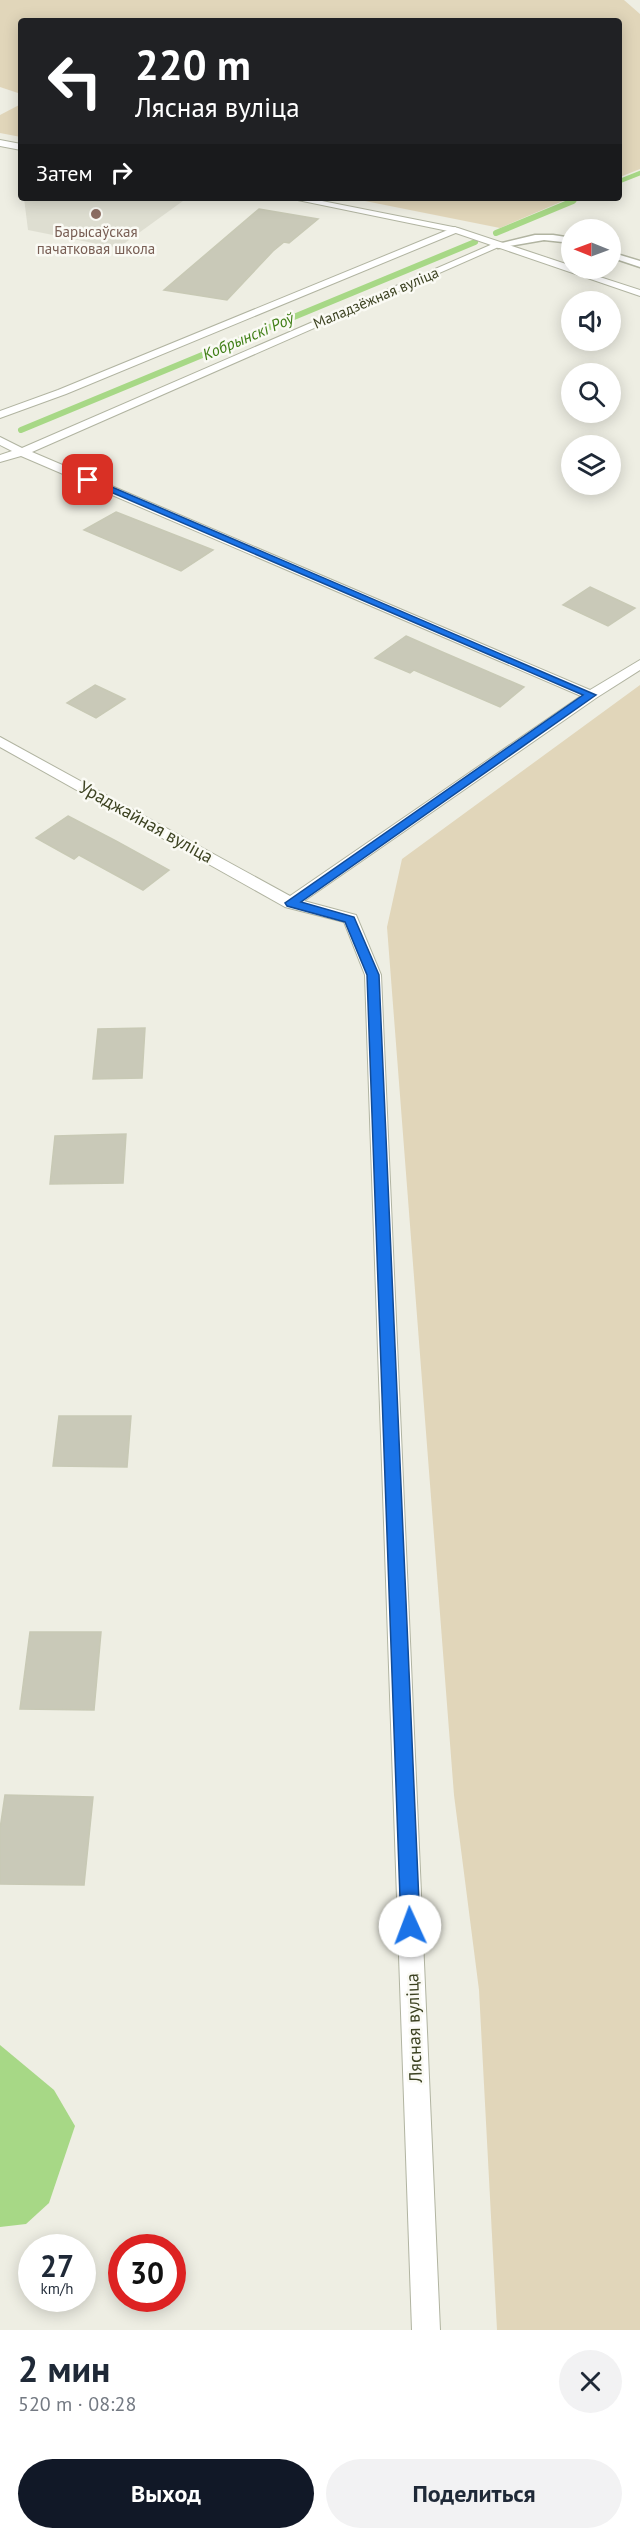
<!DOCTYPE html>
<html lang="ru">
<head>
<meta charset="utf-8">
<style>
  :root { --surface:#fff; --page:#f2f2f3; --text:#1f2937; --muted:#747a83; --accent:#111827 }
  body { margin:0; font-family:"PT Sans",sans-serif; background:var(--page); color:var(--text); height:100vh; display:flex; flex-direction:column; font-size:22px; white-space:nowrap }
  * { box-sizing:border-box; margin:0 }
  p { font-size:20px; color:var(--muted) }
  .icon { flex:none; width:33px; height:33px; fill:none; stroke:currentColor; stroke-width:2; stroke-linecap:round; stroke-linejoin:round }
  .map { position:relative; height:2330px; overflow:hidden }
  .side { display:flex; flex-direction:column; background:var(--surface); flex:1 }
  .side>* { flex:none }
  .banner { position:absolute; left:18px; top:18px; width:604px; height:183px; border-radius:6px; box-shadow:0 3px 15px #0003; background:#202124; color:#fff; overflow:hidden }
  .needle { width:39px; rotate:271deg }
  .buttons { position:absolute; left:561px; top:219px; display:grid; gap:12px }
  .buttons a { display:grid; place-items:center; width:60px; height:60px; border-radius:50%; background:var(--surface); box-shadow:0 3px 15px #0003; font-size:30px }
  .speed { position:absolute; left:18px; top:2234px; display:flex; gap:12px; font-size:30px; font-weight:700; text-align:center }
  .speed>* { display:grid; place-content:center; width:78px; height:78px; border-radius:50%; background:var(--surface); box-shadow:0 3px 15px #0003; line-height:1 }
  .speed small { font-size:15px; font-weight:400 }
  .speed .limit { border:9px solid #d22; background:#fff; color:#111 }
  .pin { position:absolute; display:grid; place-items:center; width:51px; height:51px; color:#fff; margin:-26px; border-radius:12px; box-shadow:0 3px 9px #0006 }
  .me { position:absolute; width:66px; margin:-33px; rotate:358deg; stroke-linejoin:round; filter:drop-shadow(0 0 4px #0008) }
  .turn { display:flex; align-items:center; gap:21px; height:126px; padding:0 18px; font-size:27px }
  .turn .icon { width:78px; height:78px; stroke-width:2.5 }
  .turn b { display:block; font-size:42px; line-height:51px }
  .then { display:flex; align-items:center; height:57px; padding:0 18px; background:#0003; gap:12px; font-size:22px }
  .round { display:grid; place-items:center; flex:none; width:63px; height:63px; border-radius:32px; background:var(--page) }
  .summary { display:flex; align-items:center; justify-content:space-between; height:102px; padding:0 18px }
  h1 { font-size:36px; font-weight:800; line-height:45px }
  .primary-button { display:flex; gap:12px; margin-top:auto; padding:12px 18px }
  .primary-button a { flex:1; height:69px; border-radius:36px; background:var(--accent); color:#fff; font-size:24px; font-weight:800; line-height:69px; text-align:center }
  .primary-button a+a { background:var(--page); color:var(--text) }
  .map>svg:first-child { display:block }
  .built { fill:#deded1 }
  .green { fill:#e1d6ba }
  .water { fill:#a7d886 }
  .lines { fill:none; stroke-linecap:round; stroke-linejoin:round }
  .stream-far1 { stroke:#a7d886; stroke-width:4.5 }
  .stream { stroke:#a7d886; stroke-width:6 }
  .building { fill:#c9c9b8; stroke:#c8c9b5; stroke-width:1.5 }
  .service-casing { stroke:#b1b4a1; stroke-width:3 }
  .minor-casing { stroke:#b1b4a1; stroke-width:2 }
  .tertiary-casing { stroke:#b1b4a1; stroke-width:2 }
  .service { fill:#fff; fill-rule:evenodd }
  .minor { fill:#fff; fill-rule:evenodd }
  .tertiary { fill:#fff; fill-rule:evenodd }
  .route { fill:#1a73e8; stroke:#114b97; stroke-width:1.5 }
  .education-dot { fill:#8d6e63; stroke:#fafaf4; stroke-width:2 }
  .labels { text-anchor:middle; stroke-width:5; stroke-linejoin:round; paint-order:stroke }
  .far-education-label { font-size:15px; fill:#785e54; stroke:#fafaf4 }
  .far-street-label { font-size:15px; fill:#3c4221; stroke:#fafaf4 }
  .far-water-label { font-size:16px; font-style:italic; fill:#3e7e14; stroke:#fafaf4 }
  .street-label { font-size:18px; fill:#3c4221; stroke:#fafaf4 }
</style>
</head>
<body>
<div class="map">
<svg width="640" height="2330" viewBox="0 0 640 2330">
  <rect width="100%" height="100%" fill="#eeeee3"/>
  <polygon class="built" points="24,198 187,198 118,248 28,230"/>
  <g class="green">
    <polygon points="0,0 624,0 640,14 640,169 620,177 620,21 21,21 21,94 0,87"/>
    <polygon points="21,104 21,137 0,133 0,115"/>
    <polygon points="350,198 570,198 500,228"/>
    <polygon points="640,685 640,2330 497,2330 479,1990 454,1795 387,927 402,859"/>
  </g>
  <polygon class="water" points="0,2045 54,2090 75,2126 49,2203 26,2224 0,2227"/>
  <g class="lines">
    <g class="stream-far1">
      <polyline points="620,181 640,173"/>
      <polyline points="569,202 579,198"/>
    </g>
    <g class="stream">
      <polyline points="496,233 573,201"/>
      <polyline points="21,430 475,242"/>
    </g>
  </g>
  <g class="building">
    <polygon points="259,209 318,219 289,243 284,242 273,251 227,300 164,290"/>
    <polygon points="116,512 213,550 181,571 84,530"/>
    <polygon points="590,587 635,608 608,626 563,605"/>
    <polygon points="406,636 440,651 524,687 500,707 414,670 410,673 375,658"/>
    <polygon points="95,685 125,699 96,718 67,703"/>
    <polygon points="68,816 116,841 169,870 143,890 79,855 74,859 36,838"/>
    <polygon points="145,1028 142,1078 93,1079 98,1029"/>
    <polygon points="126,1134 123,1183 50,1184 55,1136"/>
    <polygon points="59,1416 131,1416 127,1467 53,1466"/>
    <polygon points="30,1632 101,1632 94,1710 20,1709"/>
    <polygon points="5,1795 93,1797 84,1885 0,1884 0,1829"/>
  </g>
  <g class="lines">
    <g class="service-casing">
      <g id="service">
        <polygon points="535,235 553,235 572,238 572,243 544,240 498,248 494,245"/>
        <polygon points="610,252 640,261 640,267 610,257"/>
      </g>
    </g>
    <g class="minor-casing">
      <g id="minor">
        <polygon points="455,227 460,230 458,232 66,394 0,418 0,411 58,390"/>
        <polygon points="495,243 503,245 32,452 590,690 640,660 640,670 596,698 304,901 356,915 381,975 440,2330 412,2330 365,975 344,922 285,907 0,747 0,737 290,896 581,696 21,456 0,462 0,455 12,451 0,445 0,437 22,448"/>
      </g>
    </g>
    <g class="tertiary-casing">
      <g id="tertiary">
        <polygon points="0,140 21,144 21,150 0,146"/>
        <polygon points="288,198 307,198 458,228 572,266 572,268 640,290 640,296 453,232"/>
      </g>
    </g>
    <use href="#service" class="service"/>
    <use href="#minor" class="minor"/>
    <use href="#tertiary" class="tertiary"/>
  </g>
  <polygon class="route" points="85,478 91,478 596,695 301,902 354,917 379,975 420,1926 417,1933 410,1935 404,1933 401,1926 367,975 345,922 287,906 285,903 583,695 85,481"/>
  <circle class="education-dot" cx="96" cy="214" r="6"/>
  <g class="labels">
    <g class="far-education-label">
      <text x="96" y="237">Барысаўская<tspan x="96" dy="17">пачатковая школа</tspan></text>
    </g>
    <g class="far-street-label">
      <text transform="translate(376 298) rotate(-23)" y="5">Маладзёжная вуліца</text>
    </g>
    <g class="far-water-label">
      <text transform="translate(248 336) rotate(-23)" y="6">Кобрынскі Роў</text>
    </g>
    <g class="street-label">
      <text transform="translate(146 822) rotate(29)" y="6">Ураджайная вуліца</text>
      <text transform="translate(414 2028) rotate(-92)" y="6">Лясная вуліца</text>
    </g>
  </g>
</svg>
<div class="buttons">
<a><svg class="needle" viewBox="-14 -14 28 28"><path d="M0-13l5 13h-10z" fill="#e53935"/><path d="M0 13l5-13h-10z" fill="#747a83"/></svg></a>
<a><svg class="icon" aria-label="sound" viewBox="0 0 24 24"><path d="M4 9h4l5-4v14l-5-4H4zM17 9q2 3 0 6"/></svg></a>
<a><svg class="icon" aria-label="search" viewBox="0 0 24 24"><circle cx="10" cy="10" r="6"/><path d="M15 15l6 6"/></svg></a>
<a><svg class="icon" aria-label="layers" viewBox="0 0 24 24"><path d="M12 4l9 5-9 5-9-5zM3 14l9 5 9-5"/></svg></a>
</div>
<div class="speed"><div>27<small>km/h</small></div><div class="limit">30</div></div>
<div class="pin" style="left:88px;top:480px;background:#d93025"><svg class="icon" aria-label="arrive" viewBox="0 0 24 24"><path d="M6 21V4h12l-3 4 3 4H6"/></svg></div>
<svg class="me" style="left:410px;top:1926px" viewBox="-20 -20 40 40"><circle r="19" fill="#fff"/><path d="M0-13L10 11 0 6-10 11z" fill="#1a73e8"/></svg>
<div class="banner">
<div class="turn"><svg class="icon" aria-label="left" viewBox="0 0 24 24"><path d="M17 20v-9H6M10 6l-5 5 5 5"/></svg><div><b>220 m</b>Лясная вуліца</div></div>
<div class="then">Затем<svg class="icon" aria-label="right" viewBox="0 0 24 24"><path d="M7 20v-9h11M14 6l5 5-5 5"/></svg></div>
</div>
</div>
<section class="side">
<div class="summary"><div><h1>2 мин</h1><p>520 m · 08:28</p></div><a class="round"><svg class="icon" aria-label="close" viewBox="0 0 24 24"><path d="M6 6l12 12M18 6L6 18"/></svg></a></div>
<div class="primary-button"><a>Выход</a><a>Поделиться</a></div>
</section>
</body>
</html>
